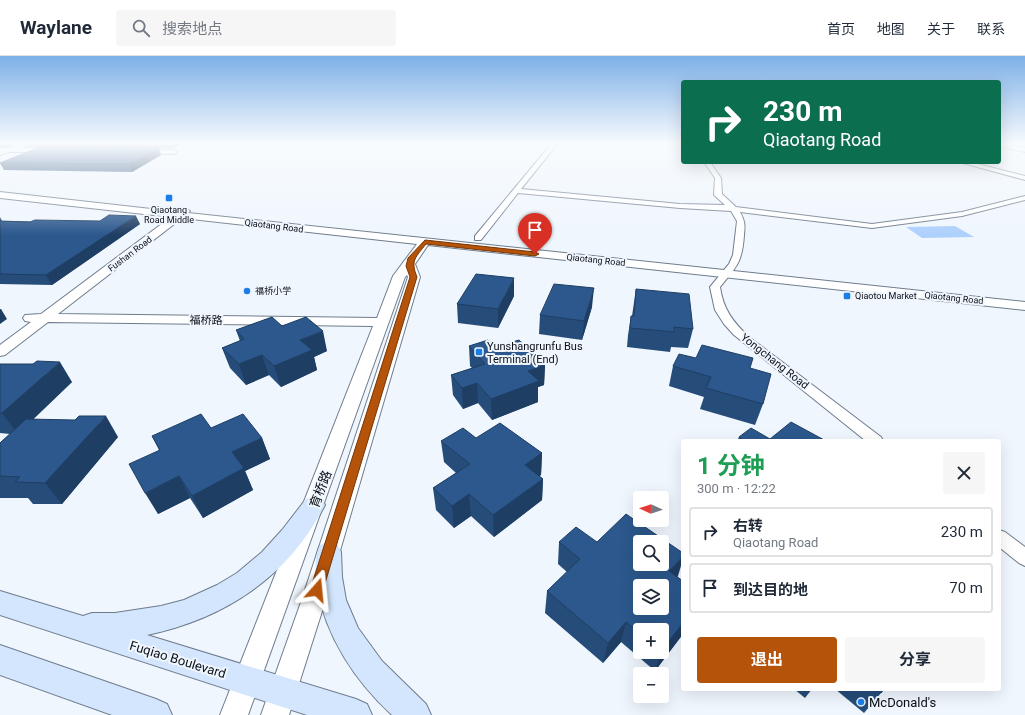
<!DOCTYPE html>
<html lang="zh">
<head>
<meta charset="utf-8">
<style>
  :root { --surface:#fff; --page:#f6f6f7; --text:#1f2937; --muted:#747a83; --line:#e0e1e3; --accent:#b45309 }
  body { margin:0; font-family:Roboto,"Noto Sans SC",sans-serif; background:var(--page); color:var(--text); height:100vh; display:flex; flex-direction:column; font-size:15px; white-space:nowrap }
  * { box-sizing:border-box; margin:0 }
  p { font-size:13px; color:var(--muted) }
  .icon { flex:none; width:22px; height:22px; fill:none; stroke:currentColor; stroke-width:2; stroke-linecap:round; stroke-linejoin:round }
  .map { position:relative; flex:1; overflow:hidden }
  .panel { position:absolute; left:681px; top:383px; width:320px; height:252px; display:flex; flex-direction:column; background:var(--surface); border-radius:4px; box-shadow:0 4px 16px #0002 }
  .panel>* { flex:none }
  .banner { position:absolute; left:681px; top:24px; width:320px; height:84px; border-radius:4px; box-shadow:0 4px 16px #0002; background:#0b6e4f; color:#fff; overflow:hidden }
  .needle { width:26px; rotate:273deg }
  .controls { position:absolute; left:633px; top:435px; display:grid; gap:8px }
  .controls a { display:grid; place-items:center; width:36px; height:36px; border-radius:4px; background:var(--surface); box-shadow:0 4px 16px #0002; font-size:20px }
  .pin { position:absolute; display:grid; place-items:center; width:34px; height:34px; color:#fff; margin:-41px -17px; border-radius:50% 50% 50% 0; rotate:-45deg; box-shadow:0 0 4px #0007 }
  .pin .icon { rotate:45deg }
  .me { position:absolute; width:44px; margin:-22px; rotate:18deg; stroke-linejoin:round; filter:drop-shadow(0 0 3px #0008) }
  .turn { display:flex; align-items:center; gap:14px; height:84px; padding:0 16px; font-size:18px }
  .turn .icon { width:52px; height:52px; stroke-width:2.5 }
  .turn b { display:block; font-size:28px; line-height:34px }
  .round { display:grid; place-items:center; flex:none; width:42px; height:42px; border-radius:4px; background:var(--page) }
  .head { display:flex; align-items:center; justify-content:space-between; height:68px; padding:0 16px }
  h1 { font-size:24px; font-weight:700; line-height:30px; color:#1e9e55 }
  .cta { display:flex; gap:8px; margin-top:auto; padding:8px 16px }
  .cta a { flex:1; height:46px; border-radius:4px; background:var(--accent); color:#fff; font-size:16px; font-weight:700; line-height:46px; text-align:center }
  .cta a+a { background:var(--page); color:var(--text) }
  ul { padding:0; list-style:none }
  li { display:flex; align-items:center; gap:12px; height:50px; margin:0 8px 6px; padding:0 8px; border:2px solid var(--line); border-radius:4px }
  li div { flex:1 }
  li b { display:block; font-size:15px }
  li em { font-style:normal }
  header { display:flex; align-items:center; gap:24px; box-sizing:border-box; height:56px; padding:0 20px; background:var(--surface); border-bottom:1px solid var(--line) }
  header strong { font-size:19px }
  nav { display:flex; gap:22px; margin-inline-start:auto; font-size:14px }
  .search { width:280px; height:36px; background:var(--page); display:flex; align-items:center; gap:10px; box-sizing:border-box; padding:0 14px; border-radius:4px; color:var(--muted); font-size:15px }
  .map>svg:first-child { display:block }
  .green { fill:#add0fc }
  .lines { fill:none; stroke-linecap:round; stroke-linejoin:round }
  .minor-casing { stroke:#6f7c8d; stroke-width:2 }
  .tertiary-casing { stroke:#6f7c8d; stroke-width:2 }
  .secondary-casing { stroke:#6f7c8d; stroke-width:2 }
  .minor { fill:#fff; fill-rule:evenodd }
  .tertiary { fill:#fff; fill-rule:evenodd }
  .secondary { fill:#d3e6fd; fill-rule:evenodd }
  .wall { fill:#264c79; fill-rule:evenodd }
  .shaded-wall { fill:#1f3e63 }
  .building { fill:#2c588d; stroke:#1f3e63; fill-rule:evenodd }
  .route { fill:#b45309; stroke:#753606 }
  .poi-dot { fill:#1b7ee6; stroke:#eff6fd; stroke-width:1.5 }
  .labels { text-anchor:middle; stroke-width:4; stroke-linejoin:round; paint-order:stroke }
  .far-poi-label { font-size:9px; fill:#0a0f15; stroke:#eff6fd; text-anchor:start }
  .far-street-label { font-size:9px; fill:#0a0f15; stroke:#eff6fd }
  .street-label { font-size:11px; fill:#0a0f15; stroke:#eff6fd }
  .poi-label { font-size:11px; fill:#0a0f15; stroke:#eff6fd; text-anchor:start }
  .near-street-label { font-size:13px; fill:#0a0f15; stroke:#eff6fd }
  .near-poi-label { font-size:13px; fill:#0a0f15; stroke:#eff6fd; text-anchor:start }
</style>
</head>
<body>
<header>
<strong>Waylane</strong>
<div class="search"><svg class="icon" aria-label="search" viewBox="0 0 24 24"><circle cx="10" cy="10" r="6"/><path d="M15 15l6 6"/></svg>搜索地点</div>
<nav><a>首页</a><a>地图</a><a>关于</a><a>联系</a></nav>
</header>
<div class="map">
<svg width="1025" height="659" viewBox="0 0 1025 659">
  <rect width="100%" height="100%" fill="#eff6fd"/>
  <polygon class="green" points="955,170 974,181 922,182 906,171"/>
  <g class="lines">
    <g class="minor-casing">
      <g id="minor">
        <path d="M 552,87 L 558,87 L 521,133 L 680,148 L 725,149 L 714,139 L 715,122 L 704,106 L 710,106 L 721,122 L 722,138 L 736,151 L 872,168 L 962,156 L 1025,140 L 1025,144 L 962,160 L 872,172 L 740,156 C 745,165 745,169 744,179 C 742,207 737,210 720,231 C 723,253 733,266 749,281 L 881,381 L 883,385 L 866,385 L 734,279 L 724,268 L 715,254 L 710,231 L 729,208 L 733,199 L 737,165 L 731,155 L 680,152 L 518,137 L 481,184 L 475,184 L 475,180 Z"/>
        <polygon points="999,87 1025,92 1025,96 999,90"/>
        <polygon points="0,92 48,92 51,94 48,96 0,96"/>
        <polygon points="140,94 174,94 177,96 174,98 142,97 140,96"/>
        <polygon points="959,106 970,106 1025,120 1025,124"/>
        <polygon points="999,474 1005,476 1025,491 1025,510 1019,507 999,491"/>
      </g>
    </g>
    <g class="tertiary-casing">
      <g id="tertiary">
        <polygon points="24,87 35,87 0,99 0,95"/>
        <path d="M 0,136 L 178,156 L 185,152 L 190,155 L 188,157 L 1025,246 L 1025,254 L 428,189 L 415,208 L 420,221 L 325,546 L 289,659 L 261,659 L 301,546 L 408,221 L 407,219 L 405,221 L 248,659 L 220,659 L 373,270 L 48,266 L 5,299 L 0,300 L 0,289 L 31,266 L 25,265 L 23,262 L 25,259 L 41,258 L 171,161 L 0,142 ZM 182,162 L 417,188 L 393,220 L 377,262 L 58,258 Z"/>
      </g>
    </g>
    <g class="secondary-casing">
      <g id="secondary">
        <path d="M 314,440 L 322,443 L 325,449 C 288,521 225,563 147,579 L 356,643 L 367,648 L 372,659 L 307,659 L 0,559 L 0,535 L 83,560 L 92,557 L 115,557 L 161,550 L 184,544 L 217,529 L 237,517 L 262,496 L 282,474 L 306,443 Z"/>
        <path d="M 329,485 L 338,489 L 341,496 L 342,521 L 346,544 L 358,572 L 382,605 L 426,648 L 431,659 L 392,659 C 355,625 326,581 317,531 C 315,517 314,501 320,489 Z"/>
        <polygon points="0,589 156,643 167,648 172,659 112,659 0,619"/>
      </g>
    </g>
    <use href="#minor" class="minor"/>
    <use href="#tertiary" class="tertiary"/>
    <use href="#secondary" class="secondary"/>
  </g>
  <g class="wall">
    <polygon points="0,87 19,87 8,91 0,91"/>
    <polygon points="27,87 183,87 173,92 28,91"/>
    <polygon points="161,99 132,116 4,114 0,107"/>
    <polygon points="0,161 2,165 140,168 52,229 0,228"/>
    <polygon points="636,233 693,273 688,292 671,291 670,296 627,291 628,279 631,260 632,260"/>
    <polygon points="514,240 498,272 458,267 457,248"/>
    <polygon points="592,251 582,284 539,278 540,259"/>
    <polygon points="282,270 327,295 314,301 317,314 281,331 269,319 246,329 230,312 222,292 240,285 236,274"/>
    <polygon points="469,290 496,291 545,309 544,329 538,331 538,346 492,364 478,347 463,353 453,339 451,319 472,312 470,310"/>
    <polygon points="696,302 750,312 763,348 755,369 700,353 704,341 669,330 673,310"/>
    <polygon points="0,308 72,326 33,363 118,381 62,448 33,448 28,442 0,442 0,387 10,378 0,377"/>
    <polygon points="211,372 262,382 270,403 245,415 253,434 203,462 190,442 158,458 159,394 152,380"/>
    <polygon points="739,381 770,383 826,385 737,385"/>
    <polygon points="476,382 542,397 541,419 539,420 543,423 542,444 494,481 471,460 454,472 436,454 433,432 456,417 444,406 441,385"/>
    <path d="M 559,486 L 597,486 L 678,520 L 677,521 L 683,578 L 655,615 L 621,586 L 603,607 L 545,557 L 547,535 L 567,516 L 558,508 ZM 640,574 L 662,574 L 662,596 L 640,596 Z"/>
    <polygon points="794,633 812,633 805,642"/>
    <polygon points="835,633 884,633 881,637 864,657"/>
  </g>
  <g class="shaded-wall">
    <polygon points="7,87 19,87 8,91"/>
    <polygon points="171,87 183,87 173,92"/>
    <polygon points="159,92 161,99 132,116 129,108"/>
    <polygon points="136,160 140,168 52,229 46,219"/>
    <polygon points="514,222 514,240 498,272 498,253"/>
    <polygon points="594,232 592,251 582,284 584,265"/>
    <polygon points="0,253 1,253 7,263 0,268"/>
    <polygon points="323,275 327,295 314,301 317,314 281,331 274,310 300,284"/>
    <polygon points="262,299 269,319 246,329 239,308"/>
    <polygon points="60,306 72,326 18,378 2,357"/>
    <polygon points="545,309 544,329 538,331 538,346 492,364 491,343 528,315"/>
    <polygon points="477,327 478,347 463,353 462,332"/>
    <polygon points="106,360 118,381 62,448 45,427"/>
    <polygon points="262,382 270,403 245,415 253,434 203,462 192,440 232,396"/>
    <polygon points="542,397 541,419 525,431 525,409"/>
    <polygon points="179,420 190,442 158,458 145,437"/>
    <polygon points="543,423 542,444 494,481 493,459"/>
    <polygon points="469,438 471,460 454,472 452,450"/>
    <polygon points="683,500 683,503 678,520 663,537 669,515"/>
    <polygon points="626,566 621,586 603,607 608,587"/>
    <polygon points="683,567 683,578 655,615 661,596 662,596 662,594"/>
  </g>
  <g class="building">
    <polygon points="40,91 159,92 129,108 0,107"/>
    <polygon points="109,159 136,160 46,219 0,218 0,164 0,165 30,166 35,164 100,165"/>
    <polygon points="476,218 514,222 498,253 457,248"/>
    <polygon points="554,228 594,232 584,265 540,259"/>
    <polygon points="636,233 689,238 693,273 674,271 674,276 630,272 631,260 634,260"/>
    <polygon points="272,261 282,270 306,261 323,275 300,284 312,294 274,310 262,299 239,308 222,292 244,283 236,274"/>
    <polygon points="488,284 496,291 519,284 545,309 528,315 539,325 491,343 477,327 462,332 451,319 485,308 469,290"/>
    <polygon points="702,289 753,302 750,312 771,318 763,348 706,332 711,321 673,310 679,298 696,302"/>
    <polygon points="37,305 60,306 2,357 0,357 0,308 33,308"/>
    <polygon points="201,358 211,372 243,358 262,382 232,396 244,412 192,440 179,420 145,437 129,408 160,394 152,380"/>
    <polygon points="79,360 106,360 45,427 15,426 20,421 0,420 0,387 26,363 75,364"/>
    <polygon points="791,366 826,385 745,385 739,381 751,372 770,383"/>
    <polygon points="500,367 542,397 525,409 543,423 493,459 469,438 452,450 433,432 470,408 441,385 463,372 476,382"/>
    <path d="M 626,458 L 683,497 L 683,500 L 669,515 L 683,525 L 683,567 L 662,594 L 662,574 L 640,574 L 640,577 L 626,566 L 608,587 L 547,535 L 580,503 L 559,486 L 576,471 L 597,486 ZM 640,486 L 662,486 L 662,508 L 640,508 ZM 640,530 L 662,530 L 662,552 L 640,552 Z"/>
    <polygon points="876,633 884,633 881,637"/>
  </g>
  <linearGradient id="sky" x2="0" y2="1"><stop stop-color="#7db0e7"/><stop offset="0.49" stop-color="#f8fbfe"/><stop offset="1" stop-color="#f8fbfe" stop-opacity="0"/></linearGradient>
  <rect width="1025" height="179" fill="url(#sky)"/>
  <path class="route" d="M 425,184 L 535,196 L 539,198 L 535,200 L 426,188 C 416,201 410,204 417,221 L 323,534 L 321,538 L 317,540 L 312,538 L 310,534 L 410,221 L 406,210 L 408,202 Z"/>
  <g class="poi-dot">
    <rect x="165" y="138" width="8" height="8" rx="2"/>
    <circle cx="247" cy="235" r="4"/>
    <rect x="843" y="236" width="8" height="8" rx="2"/>
    <rect x="475" y="292" width="8" height="8" rx="2"/>
    <circle cx="861" cy="646" r="4"/>
  </g>
  <g class="labels">
    <g class="far-poi-label">
      <text x="169" y="157" text-anchor="middle">Qiaotang<tspan x="169" dy="10">Road Middle</tspan></text>
      <text x="255" y="238">福桥小学</text>
      <text x="855" y="243">Qiaotou Market</text>
    </g>
    <g class="far-street-label">
      <text transform="translate(274 170) rotate(7)" y="3">Qiaotang Road</text>
      <text transform="translate(130 198) rotate(-37)" y="3">Fushan Road</text>
      <text transform="translate(596 204) rotate(6)" y="3">Qiaotang Road</text>
      <text transform="translate(954 242) rotate(6)" y="3">Qiaotang Road</text>
    </g>
    <g class="street-label">
      <text transform="translate(206 264) rotate(1)" y="4">福桥路</text>
      <text transform="translate(775 305) rotate(38)" y="4">Yongchang Road</text>
    </g>
    <g class="poi-label">
      <text x="487" y="294">Yunshangrunfu Bus<tspan x="487" dy="13">Terminal (End)</tspan></text>
    </g>
    <g class="near-street-label">
      <text transform="translate(320 433) rotate(-69)" y="5">育桥路</text>
      <text transform="translate(178 603) rotate(17)" y="5">Fuqiao Boulevard</text>
    </g>
    <g class="near-poi-label">
      <text x="869" y="651">McDonald's</text>
    </g>
  </g>
</svg>
<div class="controls">
<a><svg class="needle" viewBox="-14 -14 28 28"><path d="M0-13l5 13h-10z" fill="#e53935"/><path d="M0 13l5-13h-10z" fill="#747a83"/></svg></a>
<a><svg class="icon" aria-label="search" viewBox="0 0 24 24"><circle cx="10" cy="10" r="6"/><path d="M15 15l6 6"/></svg></a>
<a><svg class="icon" aria-label="layers" viewBox="0 0 24 24"><path d="M12 4l9 5-9 5-9-5zM3 14l9 5 9-5"/></svg></a>
<a>+</a>
<a>−</a>
</div>
<div class="pin" style="left:535px;top:198px;background:#d93025"><svg class="icon" aria-label="arrive" viewBox="0 0 24 24"><path d="M6 21V4h12l-3 4 3 4H6"/></svg></div>
<svg class="me" style="left:317px;top:534px" viewBox="-20 -20 40 40"><path d="M0-17L14 15 0 8-14 15z" fill="#b45309" stroke="#fff" stroke-width="4"/></svg>
<div class="banner">
<div class="turn"><svg class="icon" aria-label="right" viewBox="0 0 24 24"><path d="M7 20v-9h11M14 6l5 5-5 5"/></svg><div><b>230 m</b>Qiaotang Road</div></div>
</div>
<section class="panel">
<div class="head"><div><h1>1 分钟</h1><p>300 m · 12:22</p></div><a class="round"><svg class="icon" aria-label="close" viewBox="0 0 24 24"><path d="M6 6l12 12M18 6L6 18"/></svg></a></div>
<ul>
<li><svg class="icon" aria-label="right" viewBox="0 0 24 24"><path d="M7 20v-9h11M14 6l5 5-5 5"/></svg><div><b>右转</b><p>Qiaotang Road</p></div><em>230 m</em></li>
<li><svg class="icon" aria-label="arrive" viewBox="0 0 24 24"><path d="M6 21V4h12l-3 4 3 4H6"/></svg><div><b>到达目的地</b></div><em>70 m</em></li>
</ul>
<div class="cta"><a>退出</a><a>分享</a></div>
</section>
</div>
</body>
</html>
